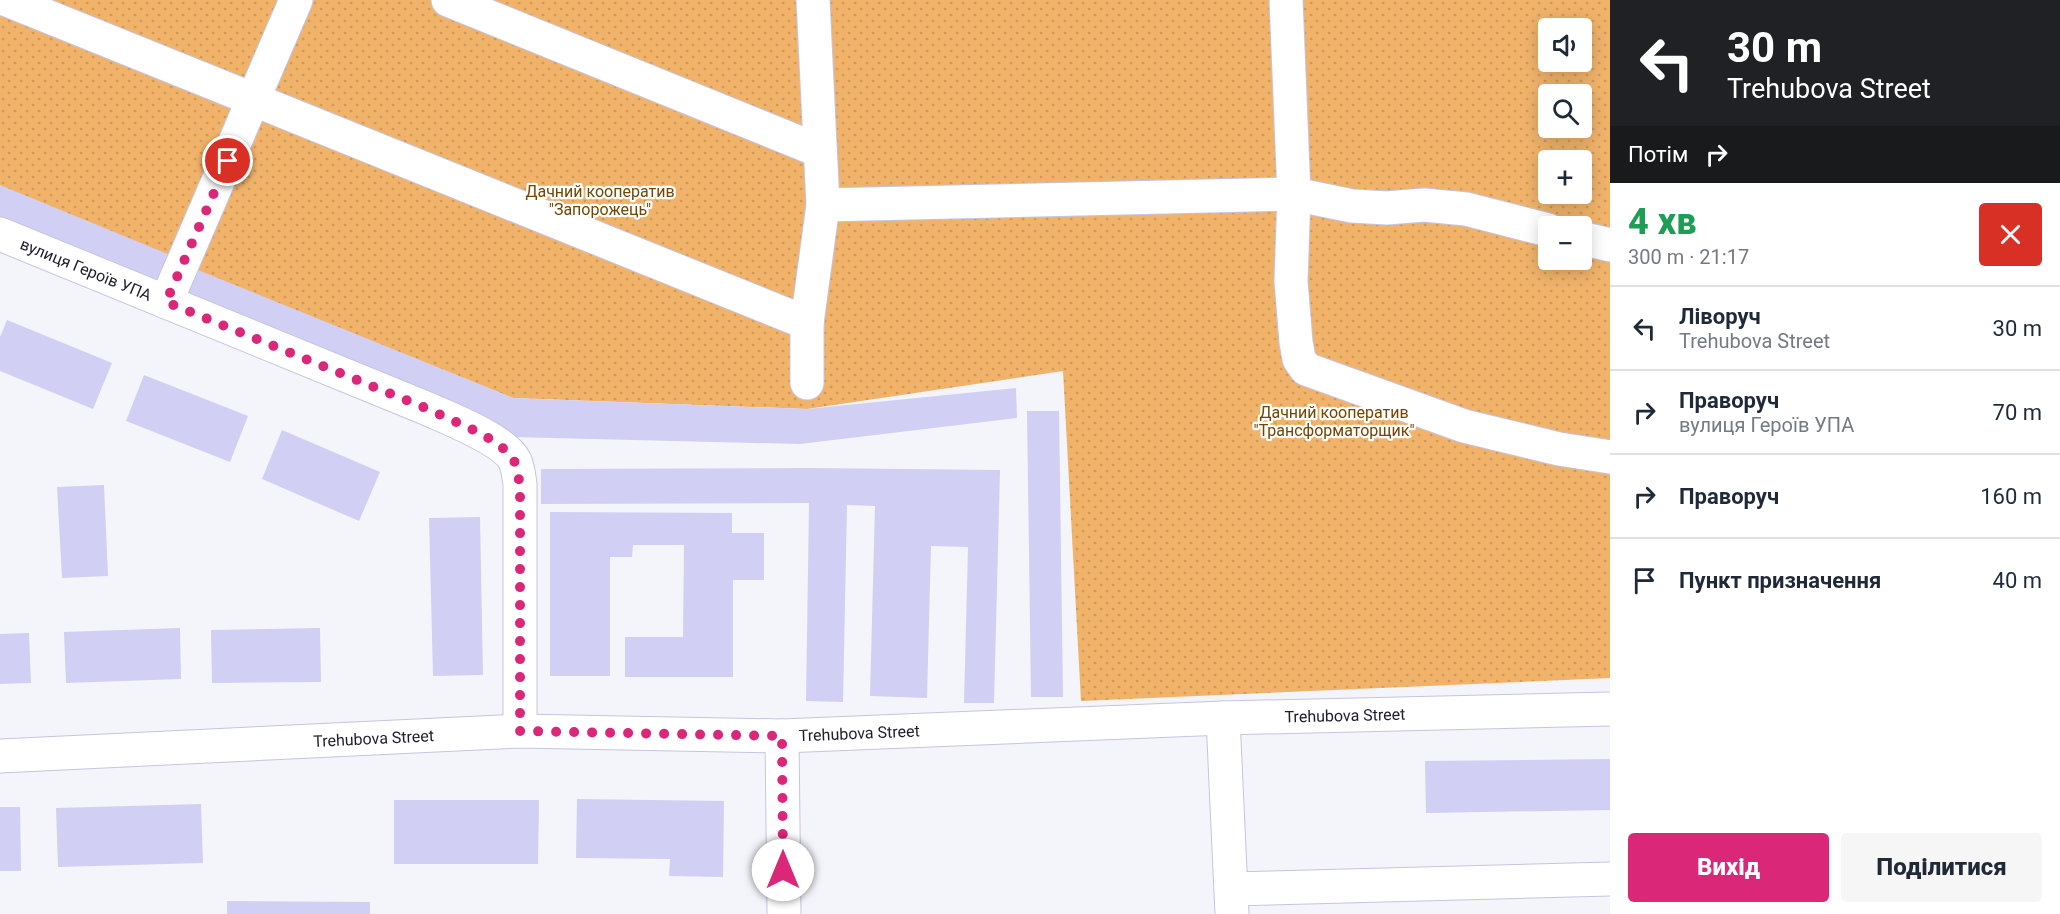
<!DOCTYPE html>
<html lang="uk">
<head>
<meta charset="utf-8">
<style>
  :root { --surface:#fff; --page:#f6f6f7; --text:#1f2937; --muted:#747a83; --line:#e0e1e3; --accent:#db2777 }
  body { margin:0; font-family:Roboto,sans-serif; background:var(--page); color:var(--text); height:100vh; display:flex; flex-direction:column; font-size:22px; white-space:nowrap }
  * { box-sizing:border-box; margin:0 }
  p { font-size:20px; color:var(--muted) }
  .icon { flex:none; width:33px; height:33px; fill:none; stroke:currentColor; stroke-width:2; stroke-linecap:round; stroke-linejoin:round }
  .map { position:relative; flex:1; overflow:hidden }
  .drawer { display:flex; flex-direction:column; background:var(--surface); width:450px }
  .drawer>* { flex:none }
  .hud { background:#202124; color:#fff; overflow:hidden }
  .tools { position:absolute; left:1538px; top:18px; display:grid; gap:12px }
  .tools a { display:grid; place-items:center; width:54px; height:54px; border-radius:6px; background:var(--surface); box-shadow:0 3px 15px #0003; font-size:30px }
  .pin { position:absolute; display:grid; place-items:center; width:51px; height:51px; color:#fff; margin:-26px; border:3px solid #fff; border-radius:50%; box-shadow:0 2px 6px #0007 }
  .me { position:absolute; width:66px; margin:-33px; rotate:0deg; stroke-linejoin:round; filter:drop-shadow(0 0 4px #0008) }
  .turn { display:flex; align-items:center; gap:21px; height:126px; padding:0 18px; font-size:27px }
  .turn .icon { width:78px; height:78px; stroke-width:2.5 }
  .turn b { display:block; font-size:42px; line-height:51px }
  .then { display:flex; align-items:center; height:57px; padding:0 18px; background:#0003; gap:12px; font-size:22px }
  .round { display:grid; place-items:center; flex:none; width:63px; height:63px; border-radius:6px; background:var(--page) }
  .headline { display:flex; align-items:center; justify-content:space-between; height:102px; padding:0 18px }
  h1 { font-size:36px; font-weight:800; line-height:45px; color:#1e9e55 }
  .action { display:flex; gap:12px; margin-top:auto; padding:12px 18px }
  .action a { flex:1; height:69px; border-radius:6px; background:var(--accent); color:#fff; font-size:24px; font-weight:800; line-height:69px; text-align:center }
  .action a+a { background:var(--page); color:var(--text) }
  ul { padding:0; list-style:none }
  li { display:flex; align-items:center; gap:18px; height:84px; padding:0 18px; border-top:2px solid var(--line) }
  li div { flex:1 }
  li b { display:block; font-size:22px }
  li em { font-style:normal }
  main { display:flex; flex:1; min-height:0 }
  .map>svg:first-child { display:block }
  .park { fill:url(#park-dots); fill-rule:evenodd }
  .building { fill:#d1cff4 }
  .lines { fill:none; stroke-linecap:round; stroke-linejoin:round }
  .minor-casing { stroke:#c5c4e4; stroke-width:35 }
  .minor { stroke:#fff; stroke-width:33 }
  .route { stroke:#db2777; stroke-width:10; stroke-dasharray:0 18 }
  .labels { text-anchor:middle; stroke-width:4.5; stroke-linejoin:round; paint-order:stroke }
  .park-label { font-size:16px; fill:#724600; stroke:#fff }
  .street-label { font-size:16px; fill:#1e1d29; stroke:#fff }
</style>
</head>
<body>
<main>
<div class="map">
<svg width="1610" height="914" viewBox="0 0 1610 914">
  <defs>
    <pattern id="park-dots" width="8" height="8" patternUnits="userSpaceOnUse" patternTransform="scale(1.5)"><rect width="8" height="8" fill="#f1b36a"/><path d="M2 2h.1M6 6h.1" fill="none" stroke="#ce9a5c" stroke-width="1.8" stroke-linecap="round"/></pattern>
  </defs>
  <rect width="100%" height="100%" fill="#f4f4fb"/>
  <path class="park" d="M 0,0 L 1610,0 L 1610,678 L 1081,701 L 1063,371 L 807,409 L 513,398 L 0,191 ZM 1548,28 L 1581,28 L 1581,62 L 1548,62 ZM 1548,94 L 1581,94 L 1581,128 L 1548,128 ZM 1548,160 L 1581,160 L 1581,194 L 1548,194 ZM 1548,226 L 1581,226 L 1581,260 L 1548,260 Z"/>
  <g class="building">
    <polygon points="0,185 175,257 162,288 0,221"/>
    <polygon points="188,266 513,398 807,409 1016,388 1017,418 800,444 512,437 175,296"/>
    <polygon points="7,320 112,363 93,409 0,371 0,337"/>
    <polygon points="144,375 248,416 230,462 126,421"/>
    <polygon points="1027,411 1059,411 1063,697 1031,697"/>
    <polygon points="282,430 380,472 359,521 262,479"/>
    <polygon points="809,468 1000,470 994,703 964,703 968,547 931,546 927,698 870,696 875,506 847,505 843,702 806,701 809,503 541,504 541,469"/>
    <polygon points="104,485 108,576 62,578 57,487"/>
    <polygon points="550,512 732,513 732,533 764,533 764,580 733,580 733,677 625,677 625,637 683,637 684,545 633,545 632,557 610,557 610,676 550,676"/>
    <polygon points="480,517 483,675 433,676 429,518"/>
    <polygon points="180,628 181,679 66,683 64,632"/>
    <polygon points="320,628 321,682 212,683 211,630"/>
    <polygon points="29,633 31,683 0,684 0,634"/>
    <polygon points="1610,759 1610,810 1426,813 1425,761"/>
    <polygon points="577,799 724,801 723,877 669,876 670,859 576,858"/>
    <polygon points="394,800 539,800 538,864 394,864"/>
    <polygon points="201,804 203,863 58,867 56,808"/>
    <polygon points="0,807 20,807 21,871 0,871"/>
    <polygon points="227,901 370,902 370,914 227,914"/>
  </g>
  <g class="lines">
    <g class="minor-casing">
      <g id="minor">
        <polyline points="7,0 807,323"/>
        <polyline points="448,0 820,151"/>
        <polyline points="1286,0 1294,194 1291,281 1296,342 1299,359 1306,369 1464,426 1559,449 1610,457"/>
        <polyline points="823,205 1294,194 1352,206 1387,208 1424,205 1466,209 1548,230"/>
        <path id="s1" d="M 0,234 L 428,409 C 450,419 505,440 515,461 C 518,468 519,477 520,484 L 520,731"/>
        <polyline points="1581,238 1610,245"/>
        <polyline points="166,302 296,0"/>
        <polyline points="807,383 807,323 823,205 813,0"/>
        <polyline points="1223,718 1232,914"/>
        <polyline points="782,736 784,914"/>
        <path id="s2" d="M 0,756 L 520,731 L 782,736 L 1223,718 L 1610,709"/>
        <polyline points="1232,889 1610,879"/>
      </g>
    </g>
    <use href="#minor" class="minor"/>
  </g>
  <g class="lines">
    <polyline class="route" points="228,161 166,302 428,409 478,432 500,445 514,460 520,484 520,731 782,736 783,870"/>
  </g>
  <g class="labels">
    <g class="park-label">
      <text x="600" y="197">Дачний кооператив<tspan x="600" dy="18">"Запорожець"</tspan></text>
      <text x="1334" y="418">Дачний кооператив<tspan x="1334" dy="18">"Трансформаторщик"</tspan></text>
    </g>
    <g class="street-label">
      <text dy="6" stroke="none"><textPath href="#s1" startOffset="93">вулиця Героїв УПА</textPath></text>
      <text dy="6" stroke="none"><textPath href="#s2" startOffset="1346">Trehubova Street</textPath></text>
      <text dy="6" stroke="none"><textPath href="#s2" startOffset="860">Trehubova Street</textPath></text>
      <text dy="6" stroke="none"><textPath href="#s2" startOffset="374">Trehubova Street</textPath></text>
    </g>
  </g>
</svg>
<div class="tools">
<a><svg class="icon" aria-label="sound" viewBox="0 0 24 24"><path d="M4 9h4l5-4v14l-5-4H4zM17 9q2 3 0 6"/></svg></a>
<a><svg class="icon" aria-label="search" viewBox="0 0 24 24"><circle cx="10" cy="10" r="6"/><path d="M15 15l6 6"/></svg></a>
<a>+</a>
<a>−</a>
</div>
<div class="pin" style="left:228px;top:161px;background:#d93025"><svg class="icon" aria-label="arrive" viewBox="0 0 24 24"><path d="M6 21V4h12l-3 4 3 4H6"/></svg></div>
<svg class="me" style="left:783px;top:870px" viewBox="-20 -20 40 40"><circle r="19" fill="#fff"/><path d="M0-13L10 11 0 6-10 11z" fill="#db2777"/></svg>
</div>
<section class="drawer">
<div class="hud">
<div class="turn"><svg class="icon" aria-label="left" viewBox="0 0 24 24"><path d="M17 20v-9H6M10 6l-5 5 5 5"/></svg><div><b>30 m</b>Trehubova Street</div></div>
<div class="then">Потім<svg class="icon" aria-label="right" viewBox="0 0 24 24"><path d="M7 20v-9h11M14 6l5 5-5 5"/></svg></div>
</div>
<div class="headline"><div><h1>4 хв</h1><p>300 m · 21:17</p></div><a class="round" style="background:#d93025;color:#fff"><svg class="icon" aria-label="close" viewBox="0 0 24 24"><path d="M6 6l12 12M18 6L6 18"/></svg></a></div>
<ul>
<li><svg class="icon" aria-label="left" viewBox="0 0 24 24"><path d="M17 20v-9H6M10 6l-5 5 5 5"/></svg><div><b>Ліворуч</b><p>Trehubova Street</p></div><em>30 m</em></li>
<li><svg class="icon" aria-label="right" viewBox="0 0 24 24"><path d="M7 20v-9h11M14 6l5 5-5 5"/></svg><div><b>Праворуч</b><p>вулиця Героїв УПА</p></div><em>70 m</em></li>
<li><svg class="icon" aria-label="right" viewBox="0 0 24 24"><path d="M7 20v-9h11M14 6l5 5-5 5"/></svg><div><b>Праворуч</b></div><em>160 m</em></li>
<li><svg class="icon" aria-label="arrive" viewBox="0 0 24 24"><path d="M6 21V4h12l-3 4 3 4H6"/></svg><div><b>Пункт призначення</b></div><em>40 m</em></li>
</ul>
<div class="action"><a>Вихід</a><a>Поділитися</a></div>
</section>
</main>
</body>
</html>
